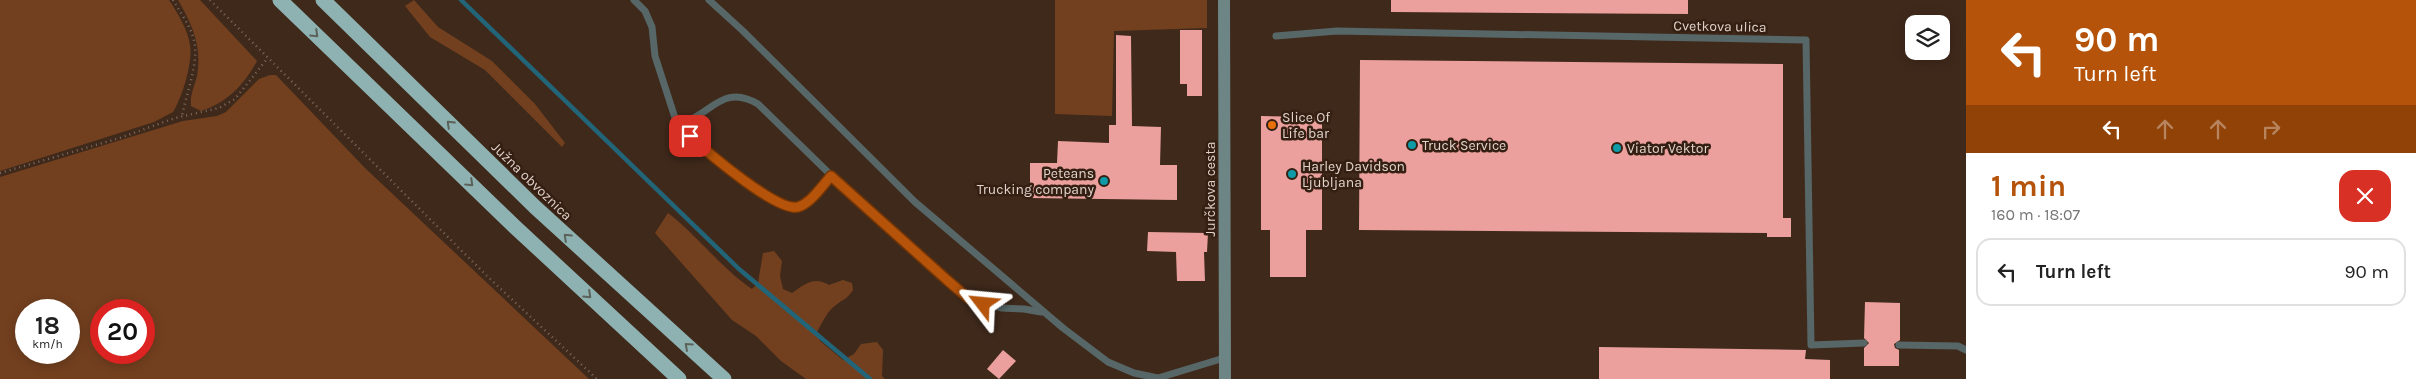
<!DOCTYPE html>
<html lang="en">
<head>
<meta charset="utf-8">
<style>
  :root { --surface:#fff; --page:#f2f2f2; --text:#222; --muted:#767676; --line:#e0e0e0; --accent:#b45309 }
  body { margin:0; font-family:Karla,sans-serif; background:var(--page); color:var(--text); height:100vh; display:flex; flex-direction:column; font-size:19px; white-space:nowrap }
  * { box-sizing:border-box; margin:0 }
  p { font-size:16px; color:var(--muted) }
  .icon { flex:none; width:28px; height:28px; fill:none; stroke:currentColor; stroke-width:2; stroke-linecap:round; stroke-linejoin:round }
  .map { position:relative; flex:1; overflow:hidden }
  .side { display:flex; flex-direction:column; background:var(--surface); width:450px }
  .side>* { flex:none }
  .guide { background:#b45309; color:#fff; overflow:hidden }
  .controls { position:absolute; left:1905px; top:15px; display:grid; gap:10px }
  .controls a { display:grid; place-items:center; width:45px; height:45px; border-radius:10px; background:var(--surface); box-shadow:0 2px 12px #0003; font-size:25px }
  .speed { position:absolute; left:15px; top:299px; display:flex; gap:10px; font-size:25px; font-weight:700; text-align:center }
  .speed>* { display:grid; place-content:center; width:65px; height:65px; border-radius:50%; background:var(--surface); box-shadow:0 2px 12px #0003; line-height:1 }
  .speed small { font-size:12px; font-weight:400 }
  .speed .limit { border:8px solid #d22; background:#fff; color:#111 }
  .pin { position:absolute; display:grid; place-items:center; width:42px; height:42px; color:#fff; margin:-21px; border-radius:10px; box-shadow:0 2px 8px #0006 }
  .me { position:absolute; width:55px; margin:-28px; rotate:299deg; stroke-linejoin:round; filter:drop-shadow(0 0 4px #0008) }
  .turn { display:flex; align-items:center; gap:18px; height:105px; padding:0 25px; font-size:22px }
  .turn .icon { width:65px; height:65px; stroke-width:2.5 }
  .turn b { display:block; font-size:35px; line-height:42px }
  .lanes { display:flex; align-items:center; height:48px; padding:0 25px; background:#0003; justify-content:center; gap:25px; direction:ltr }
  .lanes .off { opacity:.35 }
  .round { display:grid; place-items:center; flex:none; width:52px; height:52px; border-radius:15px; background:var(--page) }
  .head { display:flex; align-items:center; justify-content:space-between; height:85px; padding:0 25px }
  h1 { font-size:30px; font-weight:700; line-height:38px; color:var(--accent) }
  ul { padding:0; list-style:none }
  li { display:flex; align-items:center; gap:15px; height:68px; margin:0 10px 8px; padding:0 15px; border:2px solid var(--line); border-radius:15px }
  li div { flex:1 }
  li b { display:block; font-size:19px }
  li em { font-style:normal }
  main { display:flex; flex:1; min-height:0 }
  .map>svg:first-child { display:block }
  .green { fill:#73401f; fill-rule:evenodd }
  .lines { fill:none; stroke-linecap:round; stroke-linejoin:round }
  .stream { stroke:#226478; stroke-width:4.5 }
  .building { fill:#eba09d }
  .path { stroke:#7d6a5e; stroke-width:2.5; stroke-dasharray:1 4; stroke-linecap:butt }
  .lane { stroke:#576666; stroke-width:7 }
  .secondary { stroke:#6d8584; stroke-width:12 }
  .highway { stroke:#8db2b1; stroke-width:15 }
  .oneway { stroke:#5c615a }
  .route-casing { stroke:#753606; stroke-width:12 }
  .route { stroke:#b45309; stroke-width:9 }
  .food-dot { fill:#e8710a; stroke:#341f12; stroke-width:2 }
  .culture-dot { fill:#0f9aa8; stroke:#341f12; stroke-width:2 }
  .labels { text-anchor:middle; stroke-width:5; stroke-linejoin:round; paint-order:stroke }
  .street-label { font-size:14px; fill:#e2d3cb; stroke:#341f12 }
  .poi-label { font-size:14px; fill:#e2d3cb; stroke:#341f12; text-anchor:start }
</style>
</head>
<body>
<main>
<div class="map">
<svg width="1966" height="379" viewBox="0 0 1966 379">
  <rect width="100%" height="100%" fill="#3f291b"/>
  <g class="green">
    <path d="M 0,0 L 169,0 C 177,12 188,30 190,45 C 193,62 182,98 173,112 L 154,122 L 0,171 Z"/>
    <path d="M 178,0 L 200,0 L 257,61 C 244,85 227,103 201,111 L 191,106 C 190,94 194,88 197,76 C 202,46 193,26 178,0 Z"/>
    <polygon points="414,0 438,27 492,61 535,104 565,143 562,147 485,70 430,37 405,6"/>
    <polygon points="1055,0 1207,0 1207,28 1114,31 1112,116 1055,114"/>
    <path d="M 270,75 L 276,75 L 365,168 L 589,379 L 0,379 L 0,177 L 183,121 L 217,116 L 226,112 L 259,79 ZM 26,310 L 69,310 L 69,352 L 26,352 ZM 101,310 L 144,310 L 144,352 L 101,352 Z"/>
    <path d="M 668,213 C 699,237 721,268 752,289 L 758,283 L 763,253 L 774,251 L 782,261 L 780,276 L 783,289 L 792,293 C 805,284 814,276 829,285 L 843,280 L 852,283 L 853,290 C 846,300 845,298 836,305 C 828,310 822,323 817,332 L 820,341 L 843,360 L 854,354 L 861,344 L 877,342 L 883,350 L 882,376 L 885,379 L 806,379 L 781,361 L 756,336 L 732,320 L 655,233 Z"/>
  </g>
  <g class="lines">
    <polyline class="stream" points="461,0 739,269 870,379"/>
  </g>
  <g class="building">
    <polygon points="1391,0 1688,0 1688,14 1391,12"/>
    <polygon points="1180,30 1202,30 1202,96 1187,96 1187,84 1180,84"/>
    <polygon points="1116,35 1131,36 1132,126 1161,127 1160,165 1177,165 1177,200 1030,198 1030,163 1057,163 1058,141 1109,143 1109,125 1116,125"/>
    <polygon points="1360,60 1783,64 1783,218 1791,218 1791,237 1767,237 1767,233 1359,230"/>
    <polygon points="1261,116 1322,117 1322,230 1306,230 1306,277 1270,277 1270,230 1261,230"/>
    <polygon points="1148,232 1208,233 1207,252 1204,252 1205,281 1177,281 1176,252 1147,251"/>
    <polygon points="1865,302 1900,303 1900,340 1894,344 1895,348 1899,350 1899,366 1864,366 1864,348 1869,343 1864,338"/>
    <polygon points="1599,347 1806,350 1805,359 1830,360 1830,379 1599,379"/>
    <polygon points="1003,350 1016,361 999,379 987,369"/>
  </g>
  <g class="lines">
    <g class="path">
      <path d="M 173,0 C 181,14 193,29 195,46 C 197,68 186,95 182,116"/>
      <polyline points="210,0 488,277 597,379"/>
      <polyline points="0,173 120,138 175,118 219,108 235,99 267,59"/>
    </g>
    <g class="lane">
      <polyline points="634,0 645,11 652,27 655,56 677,124 704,148 768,198 790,207 798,207 808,202 831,176"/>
      <polyline points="709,0 743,31 915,202 1063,328 1108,362 1134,373 1158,378 1224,358"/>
      <polyline points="1276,36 1337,31 1806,40 1811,345 1864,343"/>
      <path d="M 677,124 C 710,118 721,82 758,104 L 839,183 L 968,298 L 1001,308 L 1024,309 L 1041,312"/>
      <polyline points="1899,345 1958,346 1966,350"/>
    </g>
    <polyline class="secondary" points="1224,0 1225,379"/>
    <g class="highway">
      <polyline points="280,0 515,227 679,379"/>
      <polyline points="323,0 535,207 724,379"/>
    </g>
  </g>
  <defs><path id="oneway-chevron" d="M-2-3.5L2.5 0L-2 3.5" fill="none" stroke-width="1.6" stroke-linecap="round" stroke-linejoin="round" transform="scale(1.25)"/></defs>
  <g class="oneway">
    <use href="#oneway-chevron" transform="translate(315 34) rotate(44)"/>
    <use href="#oneway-chevron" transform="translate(450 124) rotate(-136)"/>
    <use href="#oneway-chevron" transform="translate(470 183) rotate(44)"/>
    <use href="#oneway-chevron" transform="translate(567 237) rotate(-137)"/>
    <use href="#oneway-chevron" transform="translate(588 295) rotate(43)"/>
    <use href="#oneway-chevron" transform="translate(688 346) rotate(-138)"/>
  </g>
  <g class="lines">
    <g class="route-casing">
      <path id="route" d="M 690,136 C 707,152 777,212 798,207 C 811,203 822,186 831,176 L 947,280 L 968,298 L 983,304"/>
    </g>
    <use href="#route" class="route"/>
  </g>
  <circle class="food-dot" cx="1272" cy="125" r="5"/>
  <g class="culture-dot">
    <circle cx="1412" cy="145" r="5"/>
    <circle cx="1617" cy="148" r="5"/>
    <circle cx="1292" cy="174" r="5"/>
    <circle cx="1104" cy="181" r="5"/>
  </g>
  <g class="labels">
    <g class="street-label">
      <text transform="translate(1720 26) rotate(1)" y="5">Cvetkova ulica</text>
      <text transform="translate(532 181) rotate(44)" y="5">Južna obvoznica</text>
      <text transform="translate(1210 189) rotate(-90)" y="5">Jurčkova cesta</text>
    </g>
    <g class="poi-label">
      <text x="1282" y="122">Slice Of<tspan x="1282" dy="16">Life bar</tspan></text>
      <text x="1422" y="150">Truck Service</text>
      <text x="1627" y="153">Viator Vektor</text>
      <text x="1302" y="171">Harley Davidson<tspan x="1302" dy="16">Ljubljana</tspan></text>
      <text x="1094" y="178" text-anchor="end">Peteans<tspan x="1094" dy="16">Trucking company</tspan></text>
    </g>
  </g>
</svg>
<div class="controls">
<a><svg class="icon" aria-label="layers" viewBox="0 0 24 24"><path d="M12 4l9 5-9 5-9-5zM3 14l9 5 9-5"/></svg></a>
</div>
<div class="speed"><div>18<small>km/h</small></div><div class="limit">20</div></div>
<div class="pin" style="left:690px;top:136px;background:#d93025"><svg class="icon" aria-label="arrive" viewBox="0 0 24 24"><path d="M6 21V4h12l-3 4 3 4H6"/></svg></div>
<svg class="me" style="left:983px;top:304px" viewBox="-20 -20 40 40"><path d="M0-17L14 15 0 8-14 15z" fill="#b45309" stroke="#fff" stroke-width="4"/></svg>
</div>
<section class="side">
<div class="guide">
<div class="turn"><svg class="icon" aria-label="left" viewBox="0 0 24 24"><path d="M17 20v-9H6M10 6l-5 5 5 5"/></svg><div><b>90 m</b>Turn left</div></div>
<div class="lanes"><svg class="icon" aria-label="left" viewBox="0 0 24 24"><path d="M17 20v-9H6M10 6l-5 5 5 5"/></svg><svg class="icon off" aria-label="ahead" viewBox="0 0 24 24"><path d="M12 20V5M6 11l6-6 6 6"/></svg><svg class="icon off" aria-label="ahead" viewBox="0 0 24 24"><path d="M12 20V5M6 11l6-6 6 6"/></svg><svg class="icon off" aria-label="right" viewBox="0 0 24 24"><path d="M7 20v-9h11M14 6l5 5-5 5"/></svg></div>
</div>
<div class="head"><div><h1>1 min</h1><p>160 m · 18:07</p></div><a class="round" style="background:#d93025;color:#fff"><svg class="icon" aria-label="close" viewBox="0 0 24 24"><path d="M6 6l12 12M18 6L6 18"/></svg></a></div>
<ul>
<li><svg class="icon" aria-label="left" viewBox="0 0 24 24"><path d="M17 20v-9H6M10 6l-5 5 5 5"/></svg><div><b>Turn left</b></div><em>90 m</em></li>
</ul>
</section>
</main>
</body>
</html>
